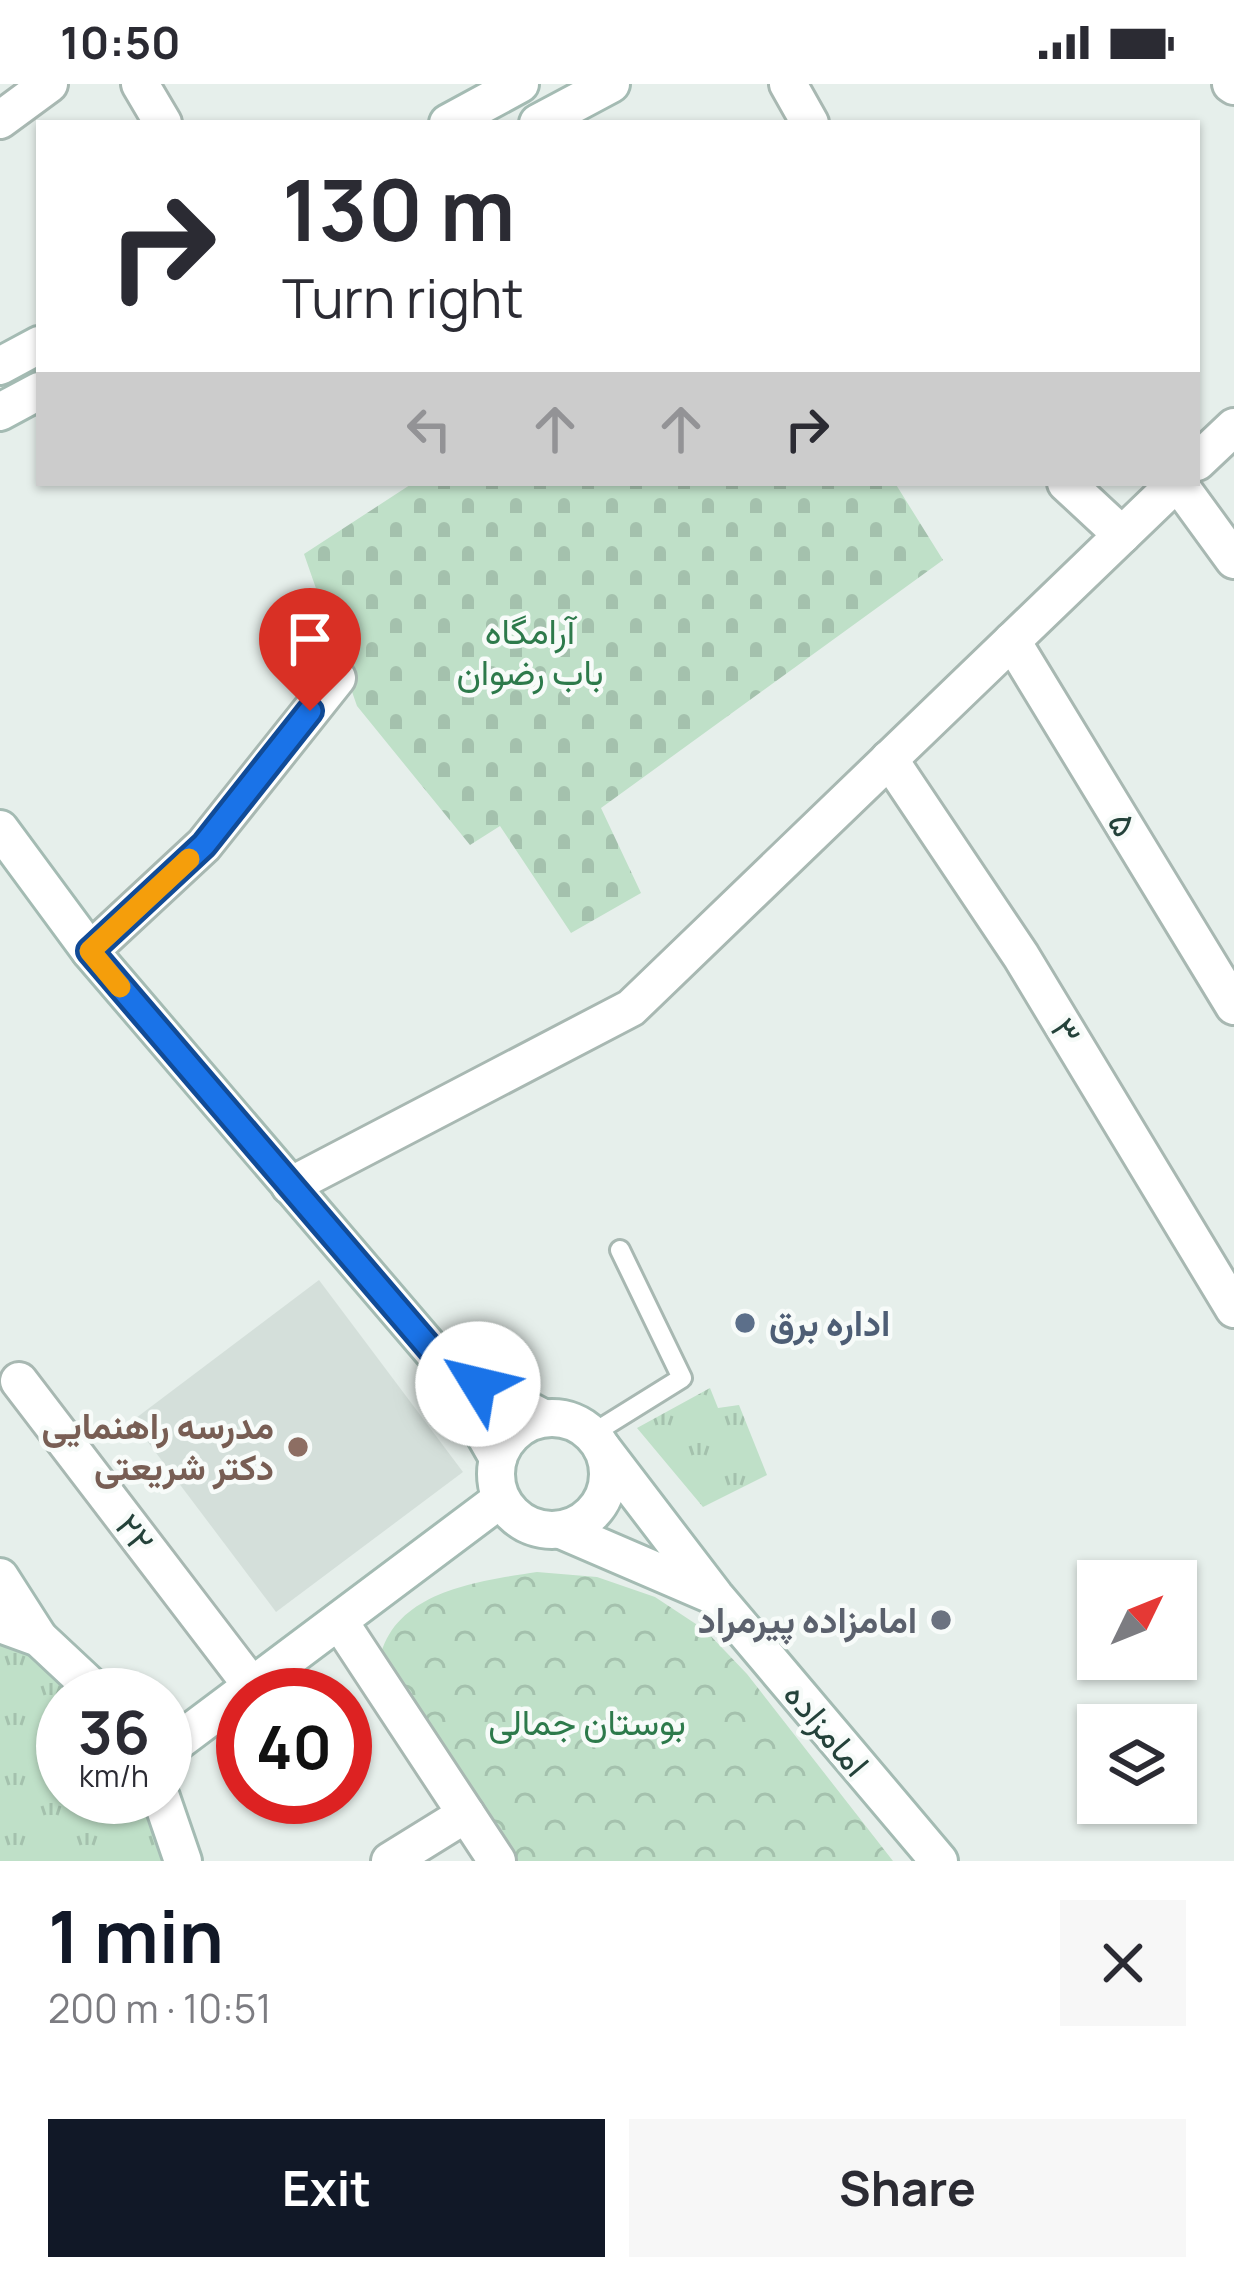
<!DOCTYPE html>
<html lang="en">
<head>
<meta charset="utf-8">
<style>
  :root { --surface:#fff; --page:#f7f7f7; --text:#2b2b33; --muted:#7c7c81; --accent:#111827 }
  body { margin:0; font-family:Manrope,Vazirmatn,sans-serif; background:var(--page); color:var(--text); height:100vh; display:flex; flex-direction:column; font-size:45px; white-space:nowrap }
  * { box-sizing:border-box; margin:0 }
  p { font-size:39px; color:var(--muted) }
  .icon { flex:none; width:66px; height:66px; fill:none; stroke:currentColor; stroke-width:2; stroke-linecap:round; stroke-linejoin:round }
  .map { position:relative; height:1777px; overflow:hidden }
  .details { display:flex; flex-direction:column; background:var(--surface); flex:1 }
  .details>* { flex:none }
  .banner { position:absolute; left:36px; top:36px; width:1164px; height:366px; border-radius:0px; box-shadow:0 3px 9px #0004; background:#fff; color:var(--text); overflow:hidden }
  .needle { width:78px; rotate:47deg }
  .tools { position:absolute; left:1077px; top:1476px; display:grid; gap:24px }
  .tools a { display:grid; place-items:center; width:120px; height:120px; border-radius:0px; background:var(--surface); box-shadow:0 3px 9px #0004; font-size:60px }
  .speed { position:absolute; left:36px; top:1584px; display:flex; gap:24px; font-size:60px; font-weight:700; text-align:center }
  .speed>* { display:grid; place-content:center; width:156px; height:156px; border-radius:50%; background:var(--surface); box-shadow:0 3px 9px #0004; line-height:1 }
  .speed small { font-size:30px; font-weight:400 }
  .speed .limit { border:18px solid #d22; background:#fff; color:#111 }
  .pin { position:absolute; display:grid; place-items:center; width:102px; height:102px; color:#fff; margin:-123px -51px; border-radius:50% 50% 50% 0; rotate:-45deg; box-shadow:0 0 12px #0007 }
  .pin .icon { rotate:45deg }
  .me { position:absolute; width:132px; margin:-66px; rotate:306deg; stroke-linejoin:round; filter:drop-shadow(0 0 9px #0008) }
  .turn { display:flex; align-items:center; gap:42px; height:252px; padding:0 48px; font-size:54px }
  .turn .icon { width:156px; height:156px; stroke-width:2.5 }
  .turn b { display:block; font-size:84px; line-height:102px }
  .lanes { display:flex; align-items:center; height:114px; padding:0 48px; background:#0003; justify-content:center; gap:60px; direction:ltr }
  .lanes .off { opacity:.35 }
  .round { display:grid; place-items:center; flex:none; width:126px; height:126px; border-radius:0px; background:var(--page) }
  .summary { display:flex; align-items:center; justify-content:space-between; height:204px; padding:0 48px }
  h1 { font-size:72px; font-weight:700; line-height:90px; color:var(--accent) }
  .button { display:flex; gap:24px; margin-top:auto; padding:24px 48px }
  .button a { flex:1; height:138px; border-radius:0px; background:var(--accent); color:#fff; font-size:48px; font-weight:700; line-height:138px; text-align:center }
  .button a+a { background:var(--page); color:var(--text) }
  .status { display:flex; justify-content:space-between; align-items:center; height:84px; padding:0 60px; background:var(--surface); direction:ltr }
  .status svg { height:33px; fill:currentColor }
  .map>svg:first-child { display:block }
  .built { fill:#d4dfda }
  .grass { fill:url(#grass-tufts) }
  .cemetery { fill:url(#cemetery-stones) }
  .park { fill:url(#park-crowns) }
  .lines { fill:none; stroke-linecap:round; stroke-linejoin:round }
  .lane-casing { stroke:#a8b8b2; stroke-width:24 }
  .street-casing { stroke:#a8b8b2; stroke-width:42 }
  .secondary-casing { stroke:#a4bbb3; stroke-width:42 }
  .lane { stroke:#fff; stroke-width:18 }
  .street { stroke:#fff; stroke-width:36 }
  .secondary { stroke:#fff; stroke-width:36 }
  .route-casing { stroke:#114b97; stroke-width:30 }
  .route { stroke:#1a73e8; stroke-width:21 }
  .slow { stroke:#f59e0b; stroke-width:21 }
  .service-dot { fill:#5c6f8a; stroke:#f7fbf9; stroke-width:4.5 }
  .education-dot { fill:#8d6e63; stroke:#f7fbf9; stroke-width:4.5 }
  .worship-dot { fill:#6b7280; stroke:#f7fbf9; stroke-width:4.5 }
  .labels { text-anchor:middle; stroke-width:9; stroke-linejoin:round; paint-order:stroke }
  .park-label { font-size:36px; fill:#2d7a4b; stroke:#f7fbf9 }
  .street-label { font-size:36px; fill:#24423a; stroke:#f7fbf9 }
  .service-label { font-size:36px; font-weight:bold; fill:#4e5e75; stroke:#f7fbf9; text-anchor:start }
  .education-label { font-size:36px; font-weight:bold; fill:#785e54; stroke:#f7fbf9; text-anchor:end }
  .worship-label { font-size:36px; font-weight:bold; fill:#5b616d; stroke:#f7fbf9; text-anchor:end }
</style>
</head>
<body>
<div class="status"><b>10:50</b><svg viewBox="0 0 49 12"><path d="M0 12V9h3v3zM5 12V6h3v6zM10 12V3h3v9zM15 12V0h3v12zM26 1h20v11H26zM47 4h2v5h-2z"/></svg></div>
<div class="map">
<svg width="1234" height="1777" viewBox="0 0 1234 1777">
  <defs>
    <pattern id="grass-tufts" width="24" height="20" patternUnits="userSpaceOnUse" patternTransform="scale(3)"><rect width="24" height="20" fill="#bfe0c8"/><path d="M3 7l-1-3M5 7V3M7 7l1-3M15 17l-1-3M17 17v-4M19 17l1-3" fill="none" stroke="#a4c1ad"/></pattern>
    <pattern id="cemetery-stones" width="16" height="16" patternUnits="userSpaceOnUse" patternTransform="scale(3)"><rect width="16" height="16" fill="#bfe0c8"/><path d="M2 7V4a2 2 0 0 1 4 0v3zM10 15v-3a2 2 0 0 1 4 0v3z" fill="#a4c1ad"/></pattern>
    <pattern id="park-crowns" width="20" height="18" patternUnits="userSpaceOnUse" patternTransform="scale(3)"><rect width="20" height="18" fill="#bfe0c8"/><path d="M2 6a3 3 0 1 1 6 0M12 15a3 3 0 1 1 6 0" fill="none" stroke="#a4c1ad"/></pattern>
  </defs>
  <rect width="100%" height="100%" fill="#e6efeb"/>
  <polygon class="built" points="319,1196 463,1388 276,1528 132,1337"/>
  <g class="grass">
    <polygon points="710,1304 718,1324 739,1321 767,1391 703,1423 637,1344"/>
    <polygon points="0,1559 39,1574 79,1611 63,1611 63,1713 140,1713 162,1777 0,1777"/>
  </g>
  <polygon class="cemetery" points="413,399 895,399 943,476 601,724 641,809 571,849 500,742 470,761 357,622 304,470"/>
  <path class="park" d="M 537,1488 L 597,1493 L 655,1513 L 705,1546 L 747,1590 L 893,1777 L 511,1777 L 380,1574 C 395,1507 479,1497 537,1488 Z"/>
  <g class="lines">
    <g class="lane-casing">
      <polyline id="lane" points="592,1350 682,1294 620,1166"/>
    </g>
    <g class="street-casing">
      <g id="street">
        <polyline points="140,0 163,39"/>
        <polyline points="788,0 810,39"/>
        <polyline points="1231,0 1234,2"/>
        <polyline points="0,36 49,0"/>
        <polyline points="1197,378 1234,343"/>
        <polyline points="1066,399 1122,451"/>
        <polyline points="1178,399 1234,476"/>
        <polyline points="1012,557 1234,922"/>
        <polyline points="889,675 1021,872 1234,1225"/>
        <polyline points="90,867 204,761 337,594"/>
        <polyline points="290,1102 631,924 1176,399"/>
        <polyline points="19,1297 252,1602"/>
        <polyline points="339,1537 497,1777"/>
        <polyline points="390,1777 466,1730"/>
      </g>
    </g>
    <g class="secondary-casing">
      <g id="secondary">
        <polyline points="448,39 520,0"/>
        <polyline points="538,39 611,0"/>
        <polyline points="0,282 39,261"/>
        <polyline points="0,328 39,307"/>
        <polyline points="0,745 90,867 446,1283 498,1374"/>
        <polyline points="446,1283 543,1334"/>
        <circle cx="552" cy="1390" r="56"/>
        <polyline points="602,1364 715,1512 939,1777"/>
        <polyline points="561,1446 712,1511"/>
        <polyline points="0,1493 39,1554"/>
        <polyline points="0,1540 39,1554 100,1611"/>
        <polyline points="165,1667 501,1415"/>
        <polyline points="161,1713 183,1777"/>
      </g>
    </g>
    <use href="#lane" class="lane"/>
    <use href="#street" class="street"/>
    <use href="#secondary" class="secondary"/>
  </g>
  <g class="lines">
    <g class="route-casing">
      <polyline id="route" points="310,627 204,761 90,867 446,1283 478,1300"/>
    </g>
    <use href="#route" class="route"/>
    <polyline class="slow" points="120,903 90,867 189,775"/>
  </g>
  <circle class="service-dot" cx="745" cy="1239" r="12"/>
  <circle class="education-dot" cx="298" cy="1363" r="12"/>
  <circle class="worship-dot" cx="941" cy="1536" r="12"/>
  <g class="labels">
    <g class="park-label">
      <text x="530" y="560">آرامگاه<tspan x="530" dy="41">باب رضوان</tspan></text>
      <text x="587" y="1651">بوستان جمالی</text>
    </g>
    <g class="street-label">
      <text transform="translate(1123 740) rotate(59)" y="13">۵</text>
      <text transform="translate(1066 947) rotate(59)" y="13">۳</text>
      <text transform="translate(135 1449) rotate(53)" y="13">۲۲</text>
      <text transform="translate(827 1645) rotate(50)" y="13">امامزاده</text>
    </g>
    <g class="service-label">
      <text x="769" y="1252">اداره برق</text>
    </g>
    <g class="education-label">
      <text x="274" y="1355">مدرسه راهنمایی<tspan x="274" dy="41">دکتر شریعتی</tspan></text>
    </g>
    <g class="worship-label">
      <text x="917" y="1549">امامزاده پیرمراد</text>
    </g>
  </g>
</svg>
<div class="tools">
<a><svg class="needle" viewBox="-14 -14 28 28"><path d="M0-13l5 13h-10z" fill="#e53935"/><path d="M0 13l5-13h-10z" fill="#7c7c81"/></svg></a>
<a><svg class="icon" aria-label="layers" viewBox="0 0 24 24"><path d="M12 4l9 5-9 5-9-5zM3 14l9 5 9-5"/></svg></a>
</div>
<div class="speed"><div>36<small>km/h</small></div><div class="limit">40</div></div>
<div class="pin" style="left:310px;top:627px;background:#d93025"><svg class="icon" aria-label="arrive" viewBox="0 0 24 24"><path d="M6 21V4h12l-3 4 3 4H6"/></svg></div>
<svg class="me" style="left:478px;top:1300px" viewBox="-20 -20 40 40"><circle r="19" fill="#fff"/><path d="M0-13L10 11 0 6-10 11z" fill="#1a73e8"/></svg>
<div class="banner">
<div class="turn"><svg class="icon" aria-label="right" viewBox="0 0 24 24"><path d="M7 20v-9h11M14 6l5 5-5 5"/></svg><div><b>130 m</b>Turn right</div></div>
<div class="lanes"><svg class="icon off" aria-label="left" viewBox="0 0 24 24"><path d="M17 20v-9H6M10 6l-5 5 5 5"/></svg><svg class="icon off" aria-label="ahead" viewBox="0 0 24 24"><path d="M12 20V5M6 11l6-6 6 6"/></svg><svg class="icon off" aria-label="ahead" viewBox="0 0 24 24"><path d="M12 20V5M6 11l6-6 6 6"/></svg><svg class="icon" aria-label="right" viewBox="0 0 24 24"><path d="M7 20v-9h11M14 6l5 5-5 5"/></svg></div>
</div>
</div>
<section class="details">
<div class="summary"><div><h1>1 min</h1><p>200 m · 10:51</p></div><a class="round"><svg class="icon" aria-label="close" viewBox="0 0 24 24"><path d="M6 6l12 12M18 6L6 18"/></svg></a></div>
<div class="button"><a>Exit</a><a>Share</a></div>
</section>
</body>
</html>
